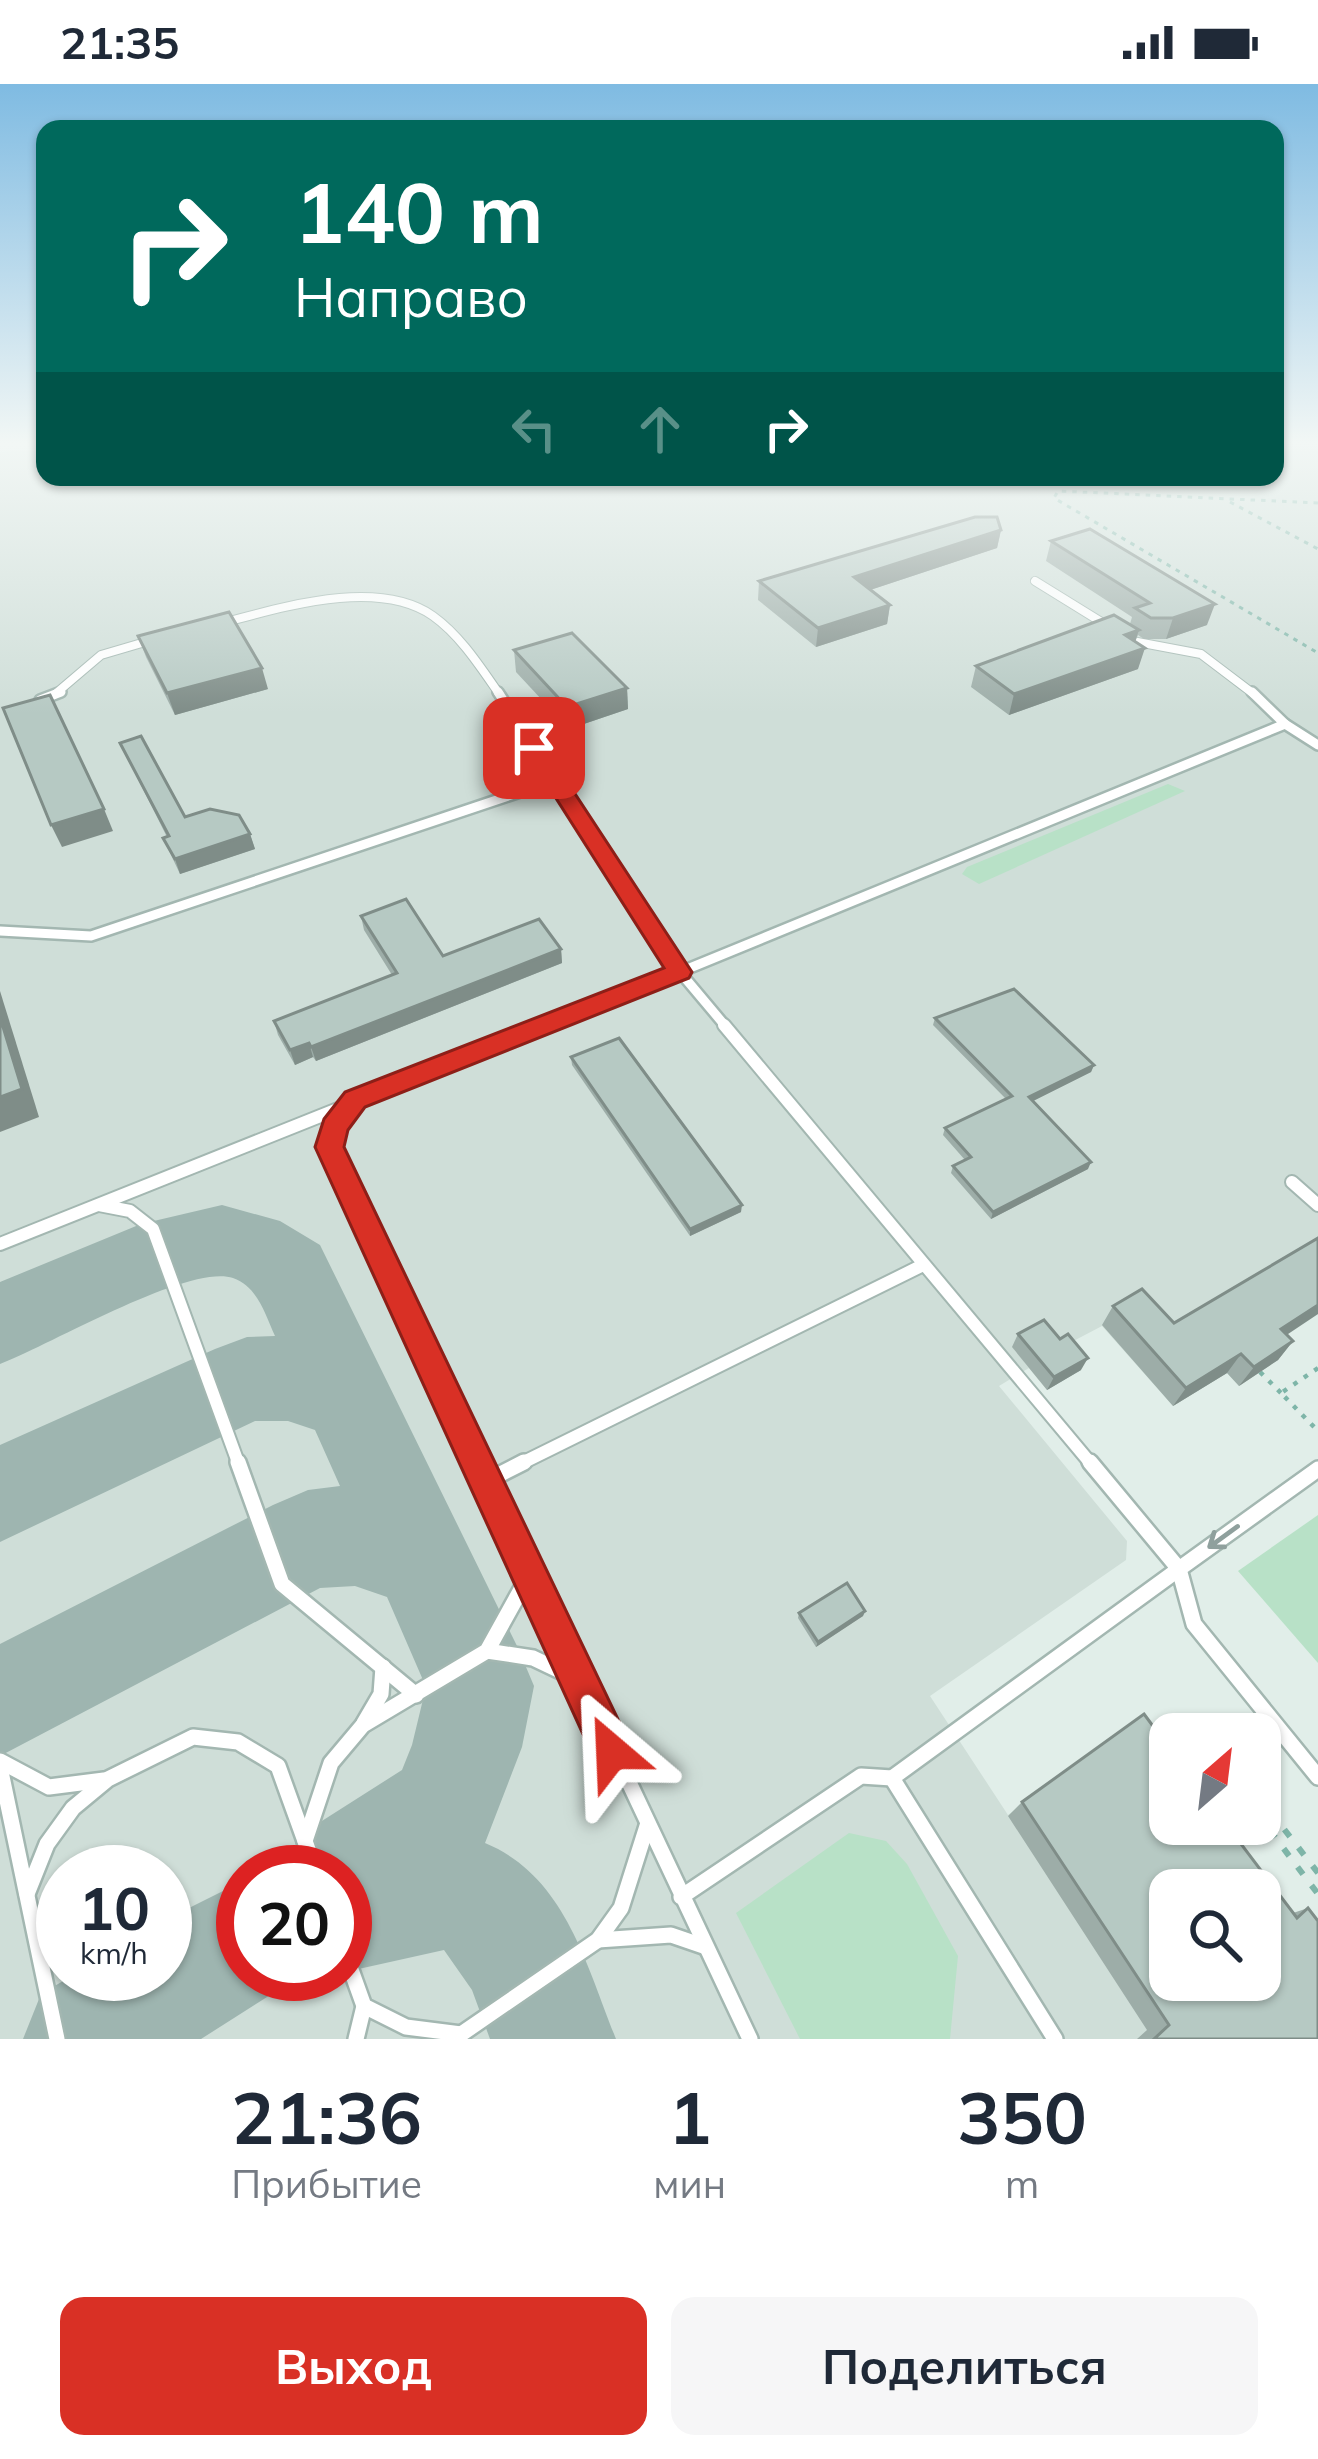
<!DOCTYPE html>
<html lang="ru">
<head>
<meta charset="utf-8">
<style>
  :root { --surface:#fff; --page:#f6f6f7; --text:#1f2937; --muted:#747a83; --accent:#d93025 }
  body { margin:0; font-family:Mulish,sans-serif; background:var(--page); color:var(--text); height:100vh; display:flex; flex-direction:column; font-size:45px; white-space:nowrap }
  * { box-sizing:border-box; margin:0 }
  p { font-size:39px; color:var(--muted) }
  .icon { flex:none; width:66px; height:66px; fill:none; stroke:currentColor; stroke-width:2; stroke-linecap:round; stroke-linejoin:round }
  .map { position:relative; height:1955px; overflow:hidden }
  .panel { display:flex; flex-direction:column; background:var(--surface); flex:1 }
  .panel>* { flex:none }
  .banner { position:absolute; left:36px; top:36px; width:1248px; height:366px; border-radius:24px; box-shadow:0 3px 9px #0004; background:#00695c; color:#fff; overflow:hidden }
  .needle { width:78px; rotate:28deg }
  .fabs { position:absolute; left:1149px; top:1629px; display:grid; gap:24px }
  .fabs a { display:grid; place-items:center; width:132px; height:132px; border-radius:24px; background:var(--surface); box-shadow:0 3px 9px #0004; font-size:60px }
  .speed { position:absolute; left:36px; top:1761px; display:flex; gap:24px; font-size:60px; font-weight:700; text-align:center }
  .speed>* { display:grid; place-content:center; width:156px; height:156px; border-radius:50%; background:var(--surface); box-shadow:0 3px 9px #0004; line-height:1 }
  .speed small { font-size:30px; font-weight:400 }
  .speed .limit { border:18px solid #d22; background:#fff; color:#111 }
  .pin { position:absolute; display:grid; place-items:center; width:102px; height:102px; color:#fff; margin:-51px; border-radius:24px; box-shadow:0 6px 18px #0006 }
  .me { position:absolute; width:132px; margin:-66px; rotate:334deg; stroke-linejoin:round; filter:drop-shadow(0 0 9px #0008) }
  .turn { display:flex; align-items:center; gap:42px; height:252px; padding:0 60px; font-size:54px }
  .turn .icon { width:156px; height:156px; stroke-width:2.5 }
  .turn b { display:block; font-size:84px; line-height:102px }
  .lanes { display:flex; align-items:center; height:114px; padding:0 60px; background:#0003; justify-content:center; gap:60px; direction:ltr }
  .lanes .off { opacity:.35 }
  .eta { display:flex; justify-content:space-evenly; align-items:center; height:204px; text-align:center }
  .eta b { font-size:72px; font-weight:700; line-height:84px }
  .cta { display:flex; gap:24px; margin-top:auto; padding:24px 60px }
  .cta a { flex:1; height:138px; border-radius:24px; background:var(--accent); color:#fff; font-size:48px; font-weight:700; line-height:138px; text-align:center }
  .cta a+a { background:var(--page); color:var(--text) }
  .status { display:flex; justify-content:space-between; align-items:center; height:84px; padding:0 60px; background:var(--surface); direction:ltr }
  .status svg { height:33px; fill:currentColor }
  .map>svg:first-child { display:block }
  .built { fill:#cfded8; fill-rule:evenodd }
  .green { fill:#b8e1c7 }
  .lines { fill:none; stroke-linecap:round; stroke-linejoin:round }
  .taxiway { fill:#9eb5b0; fill-rule:evenodd }
  .lane-far3-casing { stroke:#a3b7b1; stroke-width:10 }
  .lane-far2-casing { stroke:#a3b7b1; stroke-width:14 }
  .lane-far1-casing { stroke:#a3b7b1; stroke-width:16 }
  .lane-casing { stroke:#a3b7b1; stroke-width:20 }
  .path-far2 { stroke:#7eb5a8; stroke-width:3; stroke-dasharray:4.5 6; stroke-linecap:butt }
  .path-far1 { stroke:#7eb5a8; stroke-width:4.5; stroke-dasharray:4.5 8; stroke-linecap:butt }
  .path { stroke:#7eb5a8; stroke-width:6; stroke-dasharray:9 14; stroke-linecap:butt }
  .lane-far3 { stroke:#fff; stroke-width:8 }
  .lane-far2 { stroke:#fff; stroke-width:9 }
  .lane-far1 { stroke:#fff; stroke-width:12 }
  .lane { stroke:#fff; stroke-width:15 }
  .wall { fill:#9dada8 }
  .shaded-wall { fill:#7f8d88 }
  .building { fill:#b6c9c3; stroke:#7f8d88; stroke-width:3; fill-rule:evenodd }
  .oneway { stroke:#8fa09d }
  .route { fill:#d93025; stroke:#8d1f18; stroke-width:3 }
</style>
</head>
<body>
<div class="status"><b>21:35</b><svg viewBox="0 0 49 12"><path d="M0 12V9h3v3zM5 12V6h3v6zM10 12V3h3v9zM15 12V0h3v12zM26 1h20v11H26zM47 4h2v5h-2z"/></svg></div>
<div class="map">
<svg width="1318" height="1955" viewBox="0 0 1318 1955">
  <rect width="100%" height="100%" fill="#e1eee9"/>
  <path class="built" d="M 1275,356 L 1318,356 L 1318,1230 L 1267,1264 L 1278,1276 L 1239,1302 L 1227,1289 L 1173,1322 L 1102,1242 L 1062,1263 L 1081,1286 L 1047,1306 L 1029,1284 L 999,1302 L 1127,1457 L 1126,1476 L 930,1612 L 1008,1731 L 1126,1646 L 1170,1740 L 1170,1896 L 1260,1896 L 1318,1955 L 0,1955 L 0,368 L 45,366 L 45,393 L 1275,393 ZM 63,1788 L 165,1788 L 165,1890 L 63,1890 ZM 243,1788 L 345,1788 L 345,1890 L 243,1890 Z"/>
  <g class="green">
    <polygon points="1168,700 1185,707 979,800 962,790 967,783"/>
    <polygon points="1318,1431 1318,1579 1238,1487"/>
    <polygon points="849,1749 886,1757 907,1780 958,1872 950,1955 800,1955 736,1829"/>
  </g>
  <g class="lines">
    <g class="taxiway">
      <path d="M 222,1121 L 280,1137 L 320,1161 L 518,1564 L 534,1602 L 522,1663 L 485,1759 C 565,1792 586,1880 616,1955 L 490,1955 L 472,1906 L 444,1866 L 345,1888 L 345,1788 L 287,1788 L 303,1749 L 402,1686 L 412,1661 L 426,1603 L 387,1513 L 355,1502 L 320,1504 L 0,1672 L 0,1560 L 273,1421 L 308,1406 L 340,1402 L 315,1346 L 288,1337 L 255,1337 L 0,1458 L 0,1361 L 215,1265 L 247,1253 L 275,1252 C 265,1230 258,1203 233,1194 C 189,1179 48,1262 0,1280 L 0,1198 L 141,1140 Z"/>
      <polygon points="243,1797 243,1890 290,1890 286,1901 201,1955 23,1955 41,1910 75,1890 165,1890 165,1836"/>
    </g>
    <g class="lane-far3-casing">
      <g id="lane-far3">
        <polyline points="1035,497 1111,544"/>
        <path d="M 222,539 C 281,524 377,493 433,532 C 461,552 481,584 500,611"/>
        <polyline points="1132,557 1201,570 1255,611"/>
        <polyline points="54,611 101,571 152,556"/>
      </g>
    </g>
    <g class="lane-far2-casing">
      <g id="lane-far2">
        <polyline points="498,608 680,888 540,944"/>
        <polyline points="40,616 61,608"/>
        <polyline points="1285,640 1318,661"/>
        <polyline points="0,847 91,852 556,696"/>
        <polyline points="727,944 680,888 1285,640 1252,608"/>
      </g>
    </g>
    <g class="lane-far1-casing">
      <g id="lane-far1">
        <polyline points="724,941 1092,1381"/>
        <polyline points="355,1016 334,1042 329,1063 479,1381"/>
        <polyline points="1292,1098 1318,1121"/>
        <polyline points="99,1121 130,1127 153,1145 239,1381"/>
        <polyline points="0,1160 548,941"/>
        <polyline points="518,1381 923,1181"/>
      </g>
    </g>
    <g class="lane-casing">
      <g id="lane">
        <polyline points="238,1378 282,1500 416,1611"/>
        <polyline points="478,1378 750,1955"/>
        <polyline points="1318,1385 1179,1485 1194,1540 1318,1693"/>
        <polyline points="483,1399 524,1378"/>
        <polyline points="487,1567 533,1574 575,1594"/>
        <polyline points="364,1639 381,1610 383,1583"/>
        <polyline points="0,1677 49,1703 104,1696"/>
        <polyline points="0,1683 57,1955"/>
        <polyline points="316,1788 305,1757 331,1679 363,1641 487,1567 528,1493"/>
        <polyline points="27,1810 47,1760 73,1724 108,1695 193,1653 238,1658 278,1682 305,1757"/>
        <polyline points="681,1813 861,1692 892,1694"/>
        <polyline points="598,1856 671,1851 706,1863"/>
        <polyline points="345,1869 364,1922 406,1943 461,1950"/>
        <polyline points="356,1955 364,1922"/>
        <polyline points="454,1955 598,1856 621,1824 647,1742"/>
        <polyline points="1055,1955 892,1694 1179,1485 1090,1378"/>
      </g>
    </g>
    <g class="path-far2">
      <polyline points="1230,418 1318,465"/>
      <polyline points="1318,419 1058,407 1054,414 1318,569"/>
    </g>
    <g class="path-far1">
      <polyline points="1318,1284 1281,1309 1318,1347"/>
      <polyline points="1260,1288 1281,1309"/>
    </g>
    <polyline class="path" points="1318,1789 1274,1732 1265,1740 1318,1810"/>
    <use href="#lane-far3" class="lane-far3"/>
    <use href="#lane-far2" class="lane-far2"/>
    <use href="#lane-far1" class="lane-far1"/>
    <use href="#lane" class="lane"/>
  </g>
  <g class="wall">
    <polygon points="1001,446 997,464 870,506 890,521 887,540 816,563 758,516 759,497"/>
    <polygon points="1051,457 1207,541 1166,555 1144,555 1138,551 1135,558 1138,585 1009,631 971,603 976,582 1130,540 1132,533 1046,477"/>
    <polygon points="138,552 268,605 175,631 146,573"/>
    <polygon points="514,566 627,604 628,625 569,645 516,588"/>
    <polygon points="120,659 185,733 250,750 255,765 180,790 163,754 167,753"/>
    <polygon points="361,832 443,872 561,865 562,879 316,977 313,973 295,981 278,951 274,937 392,891 364,846"/>
    <polygon points="935,934 1094,981 1091,988 1033,1017 1088,1085 991,1135 951,1089 953,1082 965,1076 943,1051 945,1044 1006,1015 933,941"/>
    <polygon points="571,973 741,1128 690,1152 572,981"/>
    <polygon points="1113,1222 1174,1239 1287,1251 1293,1257 1278,1276 1239,1302 1227,1289 1173,1322 1102,1241"/>
    <polygon points="1018,1250 1081,1286 1047,1306 1012,1263"/>
    <polygon points="865,1527 863,1532 816,1563 798,1534 799,1529"/>
    <polygon points="1022,1718 1293,1829 1308,1824 1318,1955 1137,1955 1147,1946 1008,1732"/>
  </g>
  <g class="shaded-wall">
    <polygon points="1001,446 997,464 852,512 854,493"/>
    <polygon points="1215,520 1207,541 1166,555 1173,534"/>
    <polygon points="890,521 887,540 816,563 818,544"/>
    <polygon points="1139,546 1132,567 1125,551"/>
    <polygon points="1145,564 1138,585 1009,631 1014,610"/>
    <polygon points="262,584 268,605 175,631 167,609"/>
    <polygon points="627,604 628,625 569,645 567,623"/>
    <polygon points="104,725 113,747 62,763 51,741"/>
    <polygon points="250,750 255,765 180,790 175,775"/>
    <polygon points="561,865 562,879 316,977 311,963"/>
    <polygon points="0,907 39,1033 0,1048"/>
    <polygon points="309,959 313,973 295,981 290,966"/>
    <polygon points="1094,981 1091,988 1027,1020 1029,1013"/>
    <polygon points="1091,1078 1088,1085 991,1135 993,1128"/>
    <polygon points="742,1121 741,1128 690,1152 690,1145"/>
    <polygon points="1318,1221 1318,1230 1267,1264 1281,1245"/>
    <polygon points="1293,1257 1278,1276 1239,1302 1254,1283"/>
    <polygon points="1241,1270 1227,1289 1173,1322 1186,1304"/>
    <polygon points="1088,1274 1081,1286 1047,1306 1054,1293"/>
    <polygon points="865,1527 863,1532 816,1563 818,1558"/>
  </g>
  <g class="building">
    <polygon points="975,433 997,433 1001,446 854,493 890,521 818,544 759,497"/>
    <polygon points="1090,445 1215,520 1173,534 1151,534 1135,524 1150,519 1051,457"/>
    <polygon points="229,528 262,584 167,609 138,552"/>
    <polygon points="1114,531 1139,546 1125,551 1145,564 1014,610 976,582"/>
    <polygon points="572,549 627,604 567,623 514,566"/>
    <polygon points="50,611 104,725 51,741 3,624"/>
    <polygon points="141,652 185,733 210,725 239,731 250,750 175,775 163,754 169,752 120,659"/>
    <polygon points="406,815 443,872 539,835 561,865 311,963 309,959 290,966 274,937 397,889 361,832"/>
    <polygon points="1014,905 1094,981 1029,1013 1091,1078 993,1128 953,1082 971,1073 945,1044 1012,1012 935,934"/>
    <polygon points="0,933 22,1005 0,1013"/>
    <polygon points="619,954 742,1121 690,1145 571,973"/>
    <polygon points="1318,1154 1318,1221 1281,1245 1293,1257 1254,1283 1241,1270 1186,1304 1113,1222 1142,1205 1174,1239"/>
    <polygon points="1044,1236 1060,1255 1068,1250 1088,1274 1054,1293 1018,1250"/>
    <polygon points="847,1499 865,1527 818,1558 799,1529"/>
    <path d="M 1144,1630 L 1170,1665 L 1170,1740 L 1226,1740 L 1297,1834 L 1308,1824 L 1318,1837 L 1318,1955 L 1154,1955 L 1169,1941 L 1022,1718 ZM 1170,1806 L 1260,1806 L 1260,1896 L 1170,1896 Z"/>
  </g>
  <defs><path id="oneway-shaft" d="M-6 0H5M1.5-3L5.5 0L1.5 3" fill="none" stroke-width="1.6" stroke-linecap="round" stroke-linejoin="round" transform="scale(3)"/></defs>
  <use class="oneway" href="#oneway-shaft" transform="translate(1223 1453) rotate(144)"/>
  <linearGradient id="sky" x2="0" y2="1"><stop stop-color="#7fbbe2"/><stop offset="0.57" stop-color="#f2f7f5"/><stop offset="1" stop-color="#f2f7f5" stop-opacity="0"/></linearGradient>
  <rect width="1318" height="630" fill="url(#sky)"/>
  <polygon class="route" points="534,658 545,664 692,888 689,894 365,1023 348,1046 344,1063 627,1654 633,1668 627,1683 612,1689 598,1683 315,1063 324,1035 345,1008 664,884 524,664"/>
</svg>
<div class="fabs">
<a><svg class="needle" viewBox="-14 -14 28 28"><path d="M0-13l5 13h-10z" fill="#e53935"/><path d="M0 13l5-13h-10z" fill="#747a83"/></svg></a>
<a><svg class="icon" aria-label="search" viewBox="0 0 24 24"><circle cx="10" cy="10" r="6"/><path d="M15 15l6 6"/></svg></a>
</div>
<div class="speed"><div>10<small>km/h</small></div><div class="limit">20</div></div>
<div class="pin" style="left:534px;top:664px;background:#d93025"><svg class="icon" aria-label="arrive" viewBox="0 0 24 24"><path d="M6 21V4h12l-3 4 3 4H6"/></svg></div>
<svg class="me" style="left:612px;top:1668px" viewBox="-20 -20 40 40"><path d="M0-17L14 15 0 8-14 15z" fill="#d93025" stroke="#fff" stroke-width="4"/></svg>
<div class="banner">
<div class="turn"><svg class="icon" aria-label="right" viewBox="0 0 24 24"><path d="M7 20v-9h11M14 6l5 5-5 5"/></svg><div><b>140 m</b>Направо</div></div>
<div class="lanes"><svg class="icon off" aria-label="left" viewBox="0 0 24 24"><path d="M17 20v-9H6M10 6l-5 5 5 5"/></svg><svg class="icon off" aria-label="ahead" viewBox="0 0 24 24"><path d="M12 20V5M6 11l6-6 6 6"/></svg><svg class="icon" aria-label="right" viewBox="0 0 24 24"><path d="M7 20v-9h11M14 6l5 5-5 5"/></svg></div>
</div>
</div>
<section class="panel">
<div class="eta">
<div><b>21:36</b><p>Прибытие</p></div>
<div><b>1</b><p>мин</p></div>
<div><b>350</b><p>m</p></div>
</div>
<div class="cta"><a>Выход</a><a>Поделиться</a></div>
</section>
</body>
</html>
